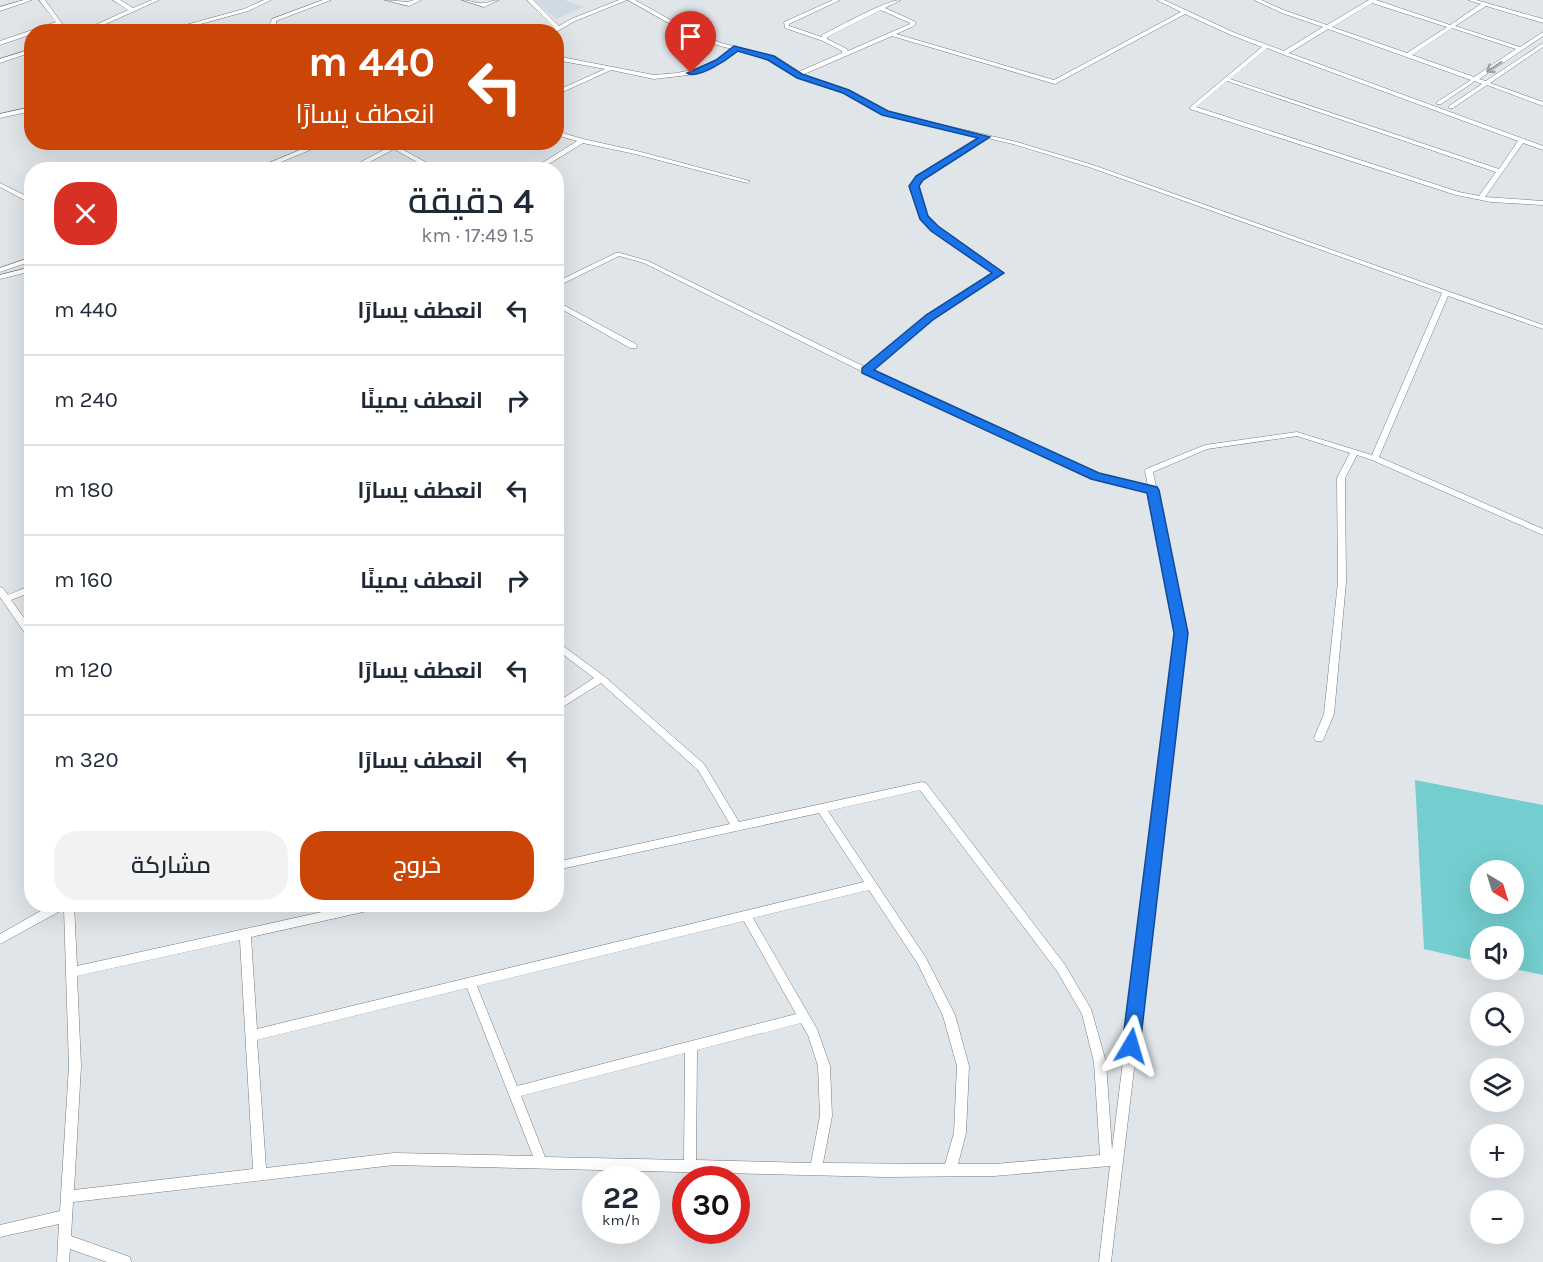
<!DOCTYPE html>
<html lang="ar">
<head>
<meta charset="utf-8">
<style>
  :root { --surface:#fff; --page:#f2f2f3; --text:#1f2937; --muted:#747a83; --line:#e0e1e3; --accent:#cb4506 }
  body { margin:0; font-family:Karla,Cairo,sans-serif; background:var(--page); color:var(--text); direction:rtl; height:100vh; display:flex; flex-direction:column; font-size:22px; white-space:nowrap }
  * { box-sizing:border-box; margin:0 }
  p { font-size:20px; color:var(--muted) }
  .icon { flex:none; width:33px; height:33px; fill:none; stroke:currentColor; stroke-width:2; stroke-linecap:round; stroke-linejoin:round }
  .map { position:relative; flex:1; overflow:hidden; direction:ltr }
  .sheet { position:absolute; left:24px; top:162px; width:540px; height:750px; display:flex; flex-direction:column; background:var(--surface); border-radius:24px; box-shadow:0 6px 24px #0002; direction:rtl }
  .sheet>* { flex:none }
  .top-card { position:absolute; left:24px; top:24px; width:540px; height:126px; border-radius:24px; box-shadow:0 6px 24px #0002; direction:rtl; background:#cb4506; color:#fff; overflow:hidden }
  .needle { width:39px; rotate:142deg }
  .buttons { position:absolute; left:1470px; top:860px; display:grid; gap:12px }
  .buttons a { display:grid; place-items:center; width:54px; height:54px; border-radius:50%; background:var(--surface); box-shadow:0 6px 24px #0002; font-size:30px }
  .speed { position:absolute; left:582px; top:1166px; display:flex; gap:12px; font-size:30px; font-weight:700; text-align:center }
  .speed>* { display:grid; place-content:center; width:78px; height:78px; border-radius:50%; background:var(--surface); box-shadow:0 6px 24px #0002; line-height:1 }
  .speed small { font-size:15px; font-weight:400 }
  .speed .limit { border:9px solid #d22; background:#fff; color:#111 }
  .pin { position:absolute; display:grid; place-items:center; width:51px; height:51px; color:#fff; margin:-62px -26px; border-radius:50% 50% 50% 0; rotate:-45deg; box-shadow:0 0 6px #0007 }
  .pin .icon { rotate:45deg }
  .me { position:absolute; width:66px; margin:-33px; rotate:7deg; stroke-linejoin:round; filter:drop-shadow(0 0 4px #0008) }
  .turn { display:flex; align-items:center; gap:21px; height:126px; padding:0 30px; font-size:27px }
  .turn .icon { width:78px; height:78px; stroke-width:2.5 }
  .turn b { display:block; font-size:42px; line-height:51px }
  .round { display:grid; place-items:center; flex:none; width:63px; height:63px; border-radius:24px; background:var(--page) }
  .headline { display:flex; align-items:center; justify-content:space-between; height:102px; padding:0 30px }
  h1 { font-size:36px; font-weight:600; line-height:45px }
  .action { display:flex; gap:12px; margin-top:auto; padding:12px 30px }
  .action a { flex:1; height:69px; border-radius:24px; background:var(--accent); color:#fff; font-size:24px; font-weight:600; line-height:69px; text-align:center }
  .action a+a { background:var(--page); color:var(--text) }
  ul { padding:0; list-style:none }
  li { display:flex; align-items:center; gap:18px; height:90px; padding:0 30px; border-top:2px solid var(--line) }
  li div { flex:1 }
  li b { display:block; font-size:22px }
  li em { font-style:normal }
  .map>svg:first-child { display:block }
  .built { fill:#d0dae4 }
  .water { fill:#74cdcf; fill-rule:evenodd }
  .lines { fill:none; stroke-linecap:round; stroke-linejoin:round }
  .minor-casing { stroke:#767b7e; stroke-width:1 }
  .minor { fill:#fff; fill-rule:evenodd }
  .oneway { stroke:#9fa0a0 }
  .route { fill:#1a73e8; stroke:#114b97; stroke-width:1.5 }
</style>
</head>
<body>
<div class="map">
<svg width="1543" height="1262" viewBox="0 0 1543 1262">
  <rect width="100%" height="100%" fill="#e0e5e9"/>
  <polygon class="built" points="534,0 564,0 584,7 556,19"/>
  <path class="water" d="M 1415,780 L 1543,805 L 1543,975 L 1514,969 L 1514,936 L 1480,936 L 1480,962 L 1424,949 ZM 1480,870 L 1514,870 L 1514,903 L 1480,903 Z"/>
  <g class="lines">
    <g class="minor-casing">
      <g id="minor">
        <polygon points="24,0 32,0 0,11 0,7"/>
        <polygon points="39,0 45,0 68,32 63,32 58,25 40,32 32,32 32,34 0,45 0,41 56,22"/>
        <polygon points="113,0 120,0 133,8 152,0 159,0 88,32 80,32 128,10"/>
        <polygon points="264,0 271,0 248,11 182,29 179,32 174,32 178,27 244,9"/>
        <polygon points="323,0 331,0 276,21 276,24 283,32 278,32 270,24 272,19"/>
        <polygon points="385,0 408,2 414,0 421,0 409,6"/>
        <path d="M 462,0 C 469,0 477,4 483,3 C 489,3 493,0 499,0 L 484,7 Z"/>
        <polygon points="527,0 533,0 559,26 571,19 619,0 627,0 575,21 556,32 550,32 555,28"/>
        <path d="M 628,0 L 635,0 L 683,27 L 721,43 L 773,57 L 798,72 L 842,53 L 842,51 L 823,41 L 785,28 L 784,22 L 833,0 L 840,0 L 789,24 L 789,26 L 822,37 L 822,35 C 838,27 886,0 901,0 L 885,8 L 916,22 L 914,26 L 896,34 L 1054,80 L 1181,12 L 1157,0 L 1164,0 L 1235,33 L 1284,51 L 1323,27 L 1282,13 L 1254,0 L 1261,0 L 1286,11 L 1327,25 L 1369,0 L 1376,0 L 1450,25 L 1481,4 L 1468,0 L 1476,0 L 1543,19 L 1543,23 L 1486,6 L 1455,26 L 1520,47 L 1543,32 L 1543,36 L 1479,79 L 1486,81 L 1543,43 L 1543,47 L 1490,83 L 1543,102 L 1543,106 L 1487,85 L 1453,108 L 1449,108 L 1449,106 L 1482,84 L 1475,81 L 1441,104 L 1437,104 L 1437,102 L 1471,80 L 1328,29 L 1289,53 L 1543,146 L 1543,150 L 1523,143 L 1485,197 L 1543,201 L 1543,205 L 1491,202 L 1456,195 L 1190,109 L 1190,107 L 1262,47 L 1231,35 L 1185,14 L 1055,84 L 892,36 L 802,75 L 856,94 L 887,112 L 1017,142 L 1093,165 L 1543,325 L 1543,329 L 1448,296 L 1379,457 L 1543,529 L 1543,535 L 1372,460 L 1357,455 L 1345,478 L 1346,582 L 1334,714 L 1324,738 L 1322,741 L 1316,741 L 1314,738 L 1324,714 L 1338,582 L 1337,478 L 1350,453 L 1297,436 L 1207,449 L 1153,472 L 1186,633 L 1111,1262 L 1099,1262 L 1110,1166 L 994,1176 L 886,1177 L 394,1165 L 73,1202 L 71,1236 L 130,1257 L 131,1262 L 107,1262 L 70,1249 L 69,1262 L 57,1262 L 59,1224 L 0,1237 L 0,1225 L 60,1211 L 69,1066 L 64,909 L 0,944 L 0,934 L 53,904 L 74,904 L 77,966 L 358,904 L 386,904 L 385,907 L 381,908 L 251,937 L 257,1029 L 864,882 L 819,813 L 556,870 L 556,862 L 730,824 L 698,770 L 601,683 L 556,711 L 556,703 L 594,678 L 556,649 L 556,641 L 604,676 L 704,764 L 739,822 L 922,782 L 926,783 L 1065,965 L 1091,1009 L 1106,1062 L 1112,1150 L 1176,633 L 1149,492 L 1092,478 L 863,372 L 644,263 L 619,256 L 556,287 L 556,282 L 616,253 L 620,253 L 648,261 L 865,367 L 928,316 L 994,273 L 933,230 L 921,218 L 911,186 L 918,177 L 981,137 L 883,114 L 852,96 L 795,76 L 769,59 L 737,51 L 710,67 L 688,75 L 654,79 L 611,70 L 556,95 L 556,91 L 605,69 L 556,60 L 556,56 L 654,75 L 677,73 L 696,69 L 716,60 L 732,49 L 717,45 L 679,29 ZM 1372,3 L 1447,27 L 1407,53 L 1332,27 ZM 881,10 L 910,23 L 910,24 L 848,51 L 847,49 L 827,39 L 827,37 ZM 1452,28 L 1516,49 L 1474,77 L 1412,55 ZM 1267,48 L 1282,54 L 1518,141 L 1499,169 L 1230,79 ZM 1227,81 L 1496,172 L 1479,196 L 1459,192 L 1196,107 ZM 987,138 L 1013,144 L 1089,167 L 1442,293 L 1372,455 L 1297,432 L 1205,445 L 1146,469 L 1145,471 L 1148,486 L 1098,474 L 871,370 L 932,318 L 1002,273 L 937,228 L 926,216 L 917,186 L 922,179 ZM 920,790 L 1057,971 L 1082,1014 L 1094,1062 L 1100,1155 L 994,1164 L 958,1164 L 966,1133 L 969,1066 L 955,1015 L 926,958 L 828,811 ZM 869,890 L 918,964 L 943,1016 L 957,1066 L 954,1133 L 945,1164 L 823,1163 L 832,1116 L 830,1066 L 817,1029 L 753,918 ZM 744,921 L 796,1014 L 517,1086 L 477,986 ZM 240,940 L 253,1169 L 74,1190 L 81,1066 L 77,976 ZM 467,988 L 533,1156 L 394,1153 L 266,1168 L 257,1040 ZM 801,1023 L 808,1035 L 818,1066 L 820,1116 L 811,1163 L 696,1160 L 697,1050 ZM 685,1053 L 684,1160 L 545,1157 L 521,1096 Z"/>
        <polygon points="32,49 32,52 0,63 0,59"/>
        <polygon points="32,107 32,111 0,118 0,114"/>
        <polygon points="556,131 583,139 637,151 750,181 747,183 635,154 583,143 539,170 531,170 577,141 556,135"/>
        <polygon points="319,142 329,142 262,170 252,170"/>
        <polygon points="381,142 389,142 440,170 431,170 394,149 355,170 346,170 389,147"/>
        <polygon points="0,183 32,199 32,204 0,187"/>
        <polygon points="32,257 32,261 0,272 0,268"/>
        <polygon points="32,267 32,271 0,279 0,275"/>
        <polygon points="556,301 636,344 637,346 636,348 630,348 556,306"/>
        <polygon points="32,585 32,592 11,600 32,629 32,640 29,639 0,597 0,587 3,588 8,595"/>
      </g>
    </g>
    <use href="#minor" class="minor"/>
  </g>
  <defs><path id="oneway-shaft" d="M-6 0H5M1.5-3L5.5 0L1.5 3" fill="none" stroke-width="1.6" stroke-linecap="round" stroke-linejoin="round" transform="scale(1.5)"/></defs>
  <use class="oneway" href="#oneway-shaft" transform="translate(1494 67) rotate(146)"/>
  <path class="route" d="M 734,46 L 774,56 L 802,74 L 849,90 L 888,111 L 990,137 L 923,180 L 919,186 L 928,216 L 938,226 L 1004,273 L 934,319 L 874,370 L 1099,473 L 1157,487 L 1159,490 L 1188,633 L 1140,1046 L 1137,1051 L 1131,1054 L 1125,1051 L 1122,1046 L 1174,633 L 1147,493 L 1091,479 L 862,373 L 862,368 L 926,315 L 992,273 L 931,231 L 920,219 L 909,186 L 916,176 L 978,138 L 882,115 L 843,93 L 797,78 L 768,60 L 738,51 C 728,59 698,80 687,73 L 716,60 Z"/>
</svg>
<div class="buttons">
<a><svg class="needle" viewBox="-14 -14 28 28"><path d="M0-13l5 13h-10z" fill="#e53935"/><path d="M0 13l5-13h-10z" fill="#747a83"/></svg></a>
<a><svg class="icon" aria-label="sound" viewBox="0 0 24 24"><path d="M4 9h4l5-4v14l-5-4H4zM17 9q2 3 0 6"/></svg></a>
<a><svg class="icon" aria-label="search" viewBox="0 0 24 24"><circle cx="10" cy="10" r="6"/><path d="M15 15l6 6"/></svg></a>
<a><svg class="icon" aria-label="layers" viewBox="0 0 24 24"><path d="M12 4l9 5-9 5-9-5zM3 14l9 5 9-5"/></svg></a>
<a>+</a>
<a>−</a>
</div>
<div class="speed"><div>22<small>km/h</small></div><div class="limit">30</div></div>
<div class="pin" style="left:691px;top:73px;background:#d93025"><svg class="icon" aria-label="arrive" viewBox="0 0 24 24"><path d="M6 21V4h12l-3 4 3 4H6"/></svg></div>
<svg class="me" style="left:1131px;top:1046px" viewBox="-20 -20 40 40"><path d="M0-17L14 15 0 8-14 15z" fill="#1a73e8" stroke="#fff" stroke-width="4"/></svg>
<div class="top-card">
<div class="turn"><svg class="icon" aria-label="left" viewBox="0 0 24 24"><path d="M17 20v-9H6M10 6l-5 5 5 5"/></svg><div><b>440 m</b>انعطف يسارًا</div></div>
</div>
<section class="sheet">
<div class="headline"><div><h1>4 دقيقة</h1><p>1.5 km · 17:49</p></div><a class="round" style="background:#d93025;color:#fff"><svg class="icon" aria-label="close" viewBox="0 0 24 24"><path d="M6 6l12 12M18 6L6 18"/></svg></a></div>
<ul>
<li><svg class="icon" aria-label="left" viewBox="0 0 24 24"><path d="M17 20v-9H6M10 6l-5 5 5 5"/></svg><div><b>انعطف يسارًا</b></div><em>440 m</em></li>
<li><svg class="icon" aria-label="right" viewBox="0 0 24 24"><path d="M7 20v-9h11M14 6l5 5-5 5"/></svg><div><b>انعطف يمينًا</b></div><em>240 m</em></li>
<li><svg class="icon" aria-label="left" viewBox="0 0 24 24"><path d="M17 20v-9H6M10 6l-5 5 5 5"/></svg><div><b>انعطف يسارًا</b></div><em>180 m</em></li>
<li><svg class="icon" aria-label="right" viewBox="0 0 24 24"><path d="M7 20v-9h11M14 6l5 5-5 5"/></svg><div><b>انعطف يمينًا</b></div><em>160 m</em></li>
<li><svg class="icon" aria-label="left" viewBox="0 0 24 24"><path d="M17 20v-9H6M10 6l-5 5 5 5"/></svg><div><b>انعطف يسارًا</b></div><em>120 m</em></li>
<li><svg class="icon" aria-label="left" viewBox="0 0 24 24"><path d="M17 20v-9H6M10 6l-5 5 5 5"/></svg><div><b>انعطف يسارًا</b></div><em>320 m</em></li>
</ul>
<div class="action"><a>خروج</a><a>مشاركة</a></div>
</section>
</div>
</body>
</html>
